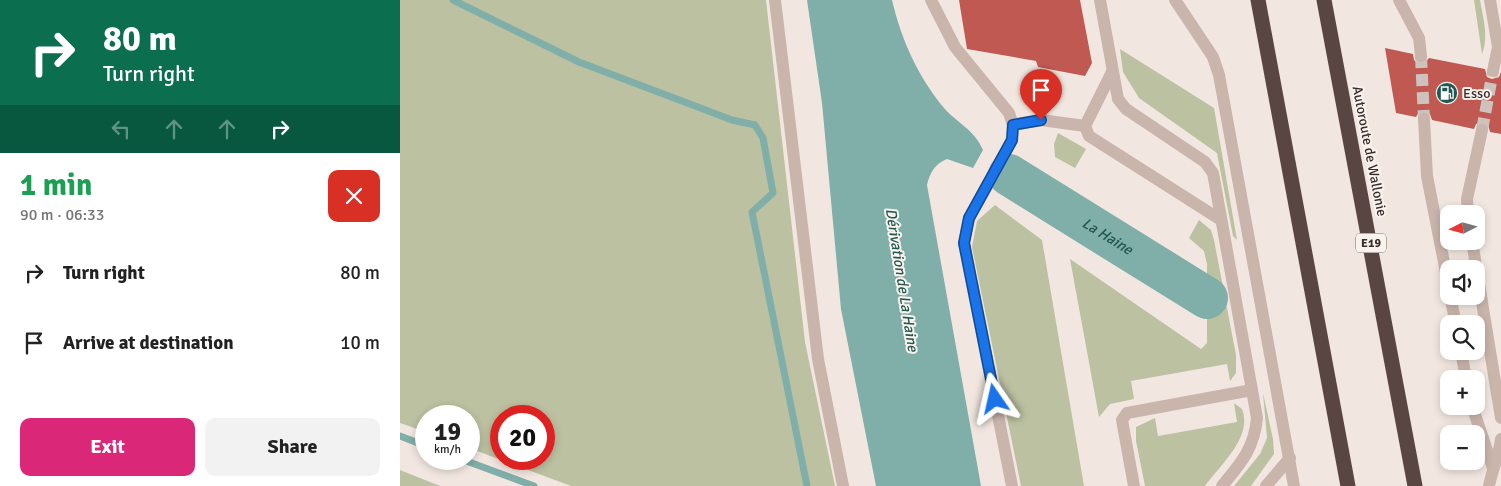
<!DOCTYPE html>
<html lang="en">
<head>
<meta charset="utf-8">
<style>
  :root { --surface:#fff; --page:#f2f2f2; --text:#222; --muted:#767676; --accent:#db2777 }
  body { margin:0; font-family:Signika,sans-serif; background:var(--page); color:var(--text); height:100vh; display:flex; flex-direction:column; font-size:19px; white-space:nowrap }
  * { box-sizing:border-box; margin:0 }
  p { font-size:16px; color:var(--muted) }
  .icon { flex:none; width:28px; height:28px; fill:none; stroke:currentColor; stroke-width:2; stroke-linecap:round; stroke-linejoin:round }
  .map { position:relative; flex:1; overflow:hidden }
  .details { display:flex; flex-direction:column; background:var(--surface); width:400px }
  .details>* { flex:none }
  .banner { background:#0b6e4f; color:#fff; overflow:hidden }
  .needle { width:32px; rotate:264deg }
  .tools { position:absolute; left:1040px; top:205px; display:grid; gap:10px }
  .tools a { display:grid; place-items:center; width:45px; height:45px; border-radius:10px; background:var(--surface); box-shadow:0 2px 8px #0003; font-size:25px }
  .speed { position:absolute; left:15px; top:405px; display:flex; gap:10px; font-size:25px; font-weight:700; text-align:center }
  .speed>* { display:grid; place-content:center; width:65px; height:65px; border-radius:50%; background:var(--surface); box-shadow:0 2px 8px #0003; line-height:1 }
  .speed small { font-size:12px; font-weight:400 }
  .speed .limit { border:8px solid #d22; background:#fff; color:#111 }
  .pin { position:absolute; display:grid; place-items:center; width:42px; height:42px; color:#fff; margin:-51px -21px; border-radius:50% 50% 50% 0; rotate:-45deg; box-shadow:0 0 5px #0007 }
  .pin .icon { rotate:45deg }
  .me { position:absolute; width:55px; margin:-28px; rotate:349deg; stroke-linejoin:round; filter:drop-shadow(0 0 4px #0008) }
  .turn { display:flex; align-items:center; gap:18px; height:105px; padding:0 20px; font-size:22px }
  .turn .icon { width:65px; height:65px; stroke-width:2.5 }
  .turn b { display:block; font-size:35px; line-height:42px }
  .lanes { display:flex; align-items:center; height:48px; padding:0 20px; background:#0003; justify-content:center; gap:25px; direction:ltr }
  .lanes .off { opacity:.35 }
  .round { display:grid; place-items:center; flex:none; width:52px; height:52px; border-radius:10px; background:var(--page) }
  .overview { display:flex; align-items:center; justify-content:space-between; height:85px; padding:0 20px }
  h1 { font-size:30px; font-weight:700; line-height:38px; color:#1e9e55 }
  .primary-button { display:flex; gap:10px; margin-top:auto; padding:10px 20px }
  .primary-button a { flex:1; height:58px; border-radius:10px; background:var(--accent); color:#fff; font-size:20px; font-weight:700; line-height:58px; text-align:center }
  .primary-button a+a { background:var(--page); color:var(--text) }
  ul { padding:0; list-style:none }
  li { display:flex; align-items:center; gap:15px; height:70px; padding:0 20px }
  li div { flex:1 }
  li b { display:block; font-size:19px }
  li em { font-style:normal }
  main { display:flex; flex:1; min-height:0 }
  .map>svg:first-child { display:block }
  .green { fill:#bcc1a1; fill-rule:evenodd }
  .water { fill:#80aea8 }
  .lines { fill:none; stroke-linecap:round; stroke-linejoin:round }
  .stream { stroke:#80aea8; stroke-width:7 }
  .river { stroke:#80aea8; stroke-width:42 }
  .building { fill:#c05951 }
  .minor-tunnel { stroke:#cdc2bc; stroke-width:12; stroke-dasharray:12 6; stroke-linecap:butt }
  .minor { stroke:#cab5ac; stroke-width:12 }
  .highway { stroke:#594642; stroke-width:15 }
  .route-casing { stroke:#114b97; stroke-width:12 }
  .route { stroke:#1a73e8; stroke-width:9 }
  .labels { text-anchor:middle; stroke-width:4; stroke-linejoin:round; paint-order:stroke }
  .shield { fill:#faf2ed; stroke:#736865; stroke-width:1 }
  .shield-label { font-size:12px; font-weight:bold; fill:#392d2b }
  .poi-label { font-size:14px; fill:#392d2b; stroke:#faf2ed; text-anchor:start }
  .street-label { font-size:14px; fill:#392d2b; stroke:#faf2ed }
  .water-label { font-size:15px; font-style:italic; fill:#225853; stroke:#faf2ed }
</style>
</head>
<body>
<main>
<section class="details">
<div class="banner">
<div class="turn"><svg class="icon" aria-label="right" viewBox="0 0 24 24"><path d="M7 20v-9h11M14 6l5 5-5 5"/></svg><div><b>80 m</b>Turn right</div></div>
<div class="lanes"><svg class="icon off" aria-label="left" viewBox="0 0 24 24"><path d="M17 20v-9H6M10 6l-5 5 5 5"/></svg><svg class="icon off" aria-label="ahead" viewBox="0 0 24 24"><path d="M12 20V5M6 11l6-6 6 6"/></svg><svg class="icon off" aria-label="ahead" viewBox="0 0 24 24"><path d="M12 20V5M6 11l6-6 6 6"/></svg><svg class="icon" aria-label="right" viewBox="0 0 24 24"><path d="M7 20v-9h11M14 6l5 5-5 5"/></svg></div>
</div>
<div class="overview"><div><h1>1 min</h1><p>90 m · 06:33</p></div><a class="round" style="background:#d93025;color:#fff"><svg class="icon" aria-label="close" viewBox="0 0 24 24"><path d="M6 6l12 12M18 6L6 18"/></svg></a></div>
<ul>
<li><svg class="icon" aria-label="right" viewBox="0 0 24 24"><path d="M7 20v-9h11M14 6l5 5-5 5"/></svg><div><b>Turn right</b></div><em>80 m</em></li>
<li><svg class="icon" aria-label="arrive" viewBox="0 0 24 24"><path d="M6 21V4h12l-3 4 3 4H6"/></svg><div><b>Arrive at destination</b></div><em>10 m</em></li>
</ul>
<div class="primary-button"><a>Exit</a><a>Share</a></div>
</section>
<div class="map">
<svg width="1101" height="486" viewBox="0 0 1101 486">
  <rect width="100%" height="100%" fill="#f2e7e0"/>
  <g class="green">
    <path d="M 0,0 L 366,0 L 405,342 L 435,486 L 171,486 L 69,448 L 69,416 L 26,416 L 26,432 L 0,423 ZM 101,416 L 144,416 L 144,459 L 101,459 Z"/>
    <path d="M 1074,0 L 1080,0 C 1083,18 1089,37 1082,54 Z"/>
    <polygon points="720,49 814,108 837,240 833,236 817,153 739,98 723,72"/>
    <polygon points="658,133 686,149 675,168 655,157 654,144"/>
    <polygon points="595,205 642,240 684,486 621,486 572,247 577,221"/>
    <polygon points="799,220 811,230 814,240 836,355 836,373 830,381 827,364 731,381 734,399 710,404 699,417 670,259 801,349 807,343 807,264 804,251 789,238"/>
    <polygon points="863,393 873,439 874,454 851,486 834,486 860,454 867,438"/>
    <path d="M 834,403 L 842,409 C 853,437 821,464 805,486 L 745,486 L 736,441 L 736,427 L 755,418 L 758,436 L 837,422 Z"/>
    <polygon points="0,470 40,486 0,486"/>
  </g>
  <path class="water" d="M 407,0 L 492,0 C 501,39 518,77 544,108 C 558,124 574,129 583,150 L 573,168 L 547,159 C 535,164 530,172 527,185 L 581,486 L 476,486 L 441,309 L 422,103 Z"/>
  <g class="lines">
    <g class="stream">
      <polyline points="53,0 179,62 332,120 355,125 363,138 373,193 352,212 407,486"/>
      <polyline points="0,436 26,446"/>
      <polyline points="61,459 134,486"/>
    </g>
    <path class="river" id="s1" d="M 609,175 L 807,298"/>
  </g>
  <g class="building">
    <polygon points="559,0 680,0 692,63 685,76 638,67 636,61 567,49"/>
    <polygon points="985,48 1013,54 1014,60 1018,64 1025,63 1029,58 1085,69 1087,77 1092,79 1099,77 1101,72 1101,134 1090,132 1088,124 1083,122 1076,124 1074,129 1032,120 1030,114 1024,111 1019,112 1016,117 996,113"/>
  </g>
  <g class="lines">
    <g class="minor-tunnel">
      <polyline points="1021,56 1024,119"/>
      <polyline points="1082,130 1093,71"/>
    </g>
    <g class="minor">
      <polyline points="375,0 418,359 443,486"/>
      <polyline points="531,0 555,47 609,113 613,125 612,140 569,218 564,243 612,486"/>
      <path d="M 700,0 L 718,99 L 726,109 L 805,162 L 813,173 L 857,418 C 854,449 841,463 822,486"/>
      <polyline points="775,0 813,57 819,75 894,486"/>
      <polyline points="999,0 1019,38 1021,56"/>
      <polyline points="1090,0 1098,47 1093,71"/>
      <polyline points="712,72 685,126 689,136 821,220"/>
      <polyline points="1024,119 1027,176 1049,288"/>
      <polyline points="613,125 641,120 685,126"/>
      <polyline points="1068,214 1067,199 1082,130"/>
      <polyline points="1072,241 1101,418"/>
      <polyline points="1050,296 1056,324"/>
      <polyline points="1061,351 1066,379"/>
      <polyline points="1072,406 1093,468"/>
      <polyline points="734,486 722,420 727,413 852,390"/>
      <polyline points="866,486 890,458"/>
      <path d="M 1089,486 C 1092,470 1099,456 1101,439"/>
    </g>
    <g class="highway">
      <polyline points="858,0 948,486"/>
      <polyline points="924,0 1015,486"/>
    </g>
  </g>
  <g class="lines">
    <g class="route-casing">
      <polyline id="route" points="595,399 564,243 569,218 612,140 613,125 641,120"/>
    </g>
    <use href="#route" class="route"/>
  </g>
  <defs>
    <g id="fuel-disc" transform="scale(1.125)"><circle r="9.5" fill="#225853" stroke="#faf2ed"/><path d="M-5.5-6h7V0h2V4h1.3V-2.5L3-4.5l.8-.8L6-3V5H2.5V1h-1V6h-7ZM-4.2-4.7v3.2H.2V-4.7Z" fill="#fff"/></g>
  </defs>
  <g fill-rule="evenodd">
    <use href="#fuel-disc" x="1047" y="93"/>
  </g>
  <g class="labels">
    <rect class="shield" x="956" y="233.5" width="30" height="19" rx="4"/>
    <g class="shield-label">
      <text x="971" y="247">E19</text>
    </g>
    <g class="poi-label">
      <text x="1063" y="98">Esso</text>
    </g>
    <g class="street-label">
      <text transform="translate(970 151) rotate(79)" y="5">Autoroute de Wallonie</text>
    </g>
    <g class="water-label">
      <text dy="5" stroke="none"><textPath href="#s1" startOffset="116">La Haine</textPath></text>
      <text transform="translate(502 280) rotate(81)" y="5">Dérivation de La Haine</text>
    </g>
  </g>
</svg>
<div class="tools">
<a><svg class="needle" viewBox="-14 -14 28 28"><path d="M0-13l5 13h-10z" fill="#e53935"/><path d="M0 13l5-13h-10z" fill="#767676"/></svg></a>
<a><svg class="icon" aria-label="sound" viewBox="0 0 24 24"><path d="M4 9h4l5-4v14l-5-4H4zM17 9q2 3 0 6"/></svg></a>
<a><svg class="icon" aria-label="search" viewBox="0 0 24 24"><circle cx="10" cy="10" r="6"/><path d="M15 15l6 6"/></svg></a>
<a>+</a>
<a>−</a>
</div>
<div class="speed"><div>19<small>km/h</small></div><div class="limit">20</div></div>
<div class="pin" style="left:641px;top:120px;background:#d93025"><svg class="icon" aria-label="arrive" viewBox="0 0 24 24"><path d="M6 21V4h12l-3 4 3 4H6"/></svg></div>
<svg class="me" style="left:595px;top:399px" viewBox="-20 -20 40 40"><path d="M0-17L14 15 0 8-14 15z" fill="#1a73e8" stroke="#fff" stroke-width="4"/></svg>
</div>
</main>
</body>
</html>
